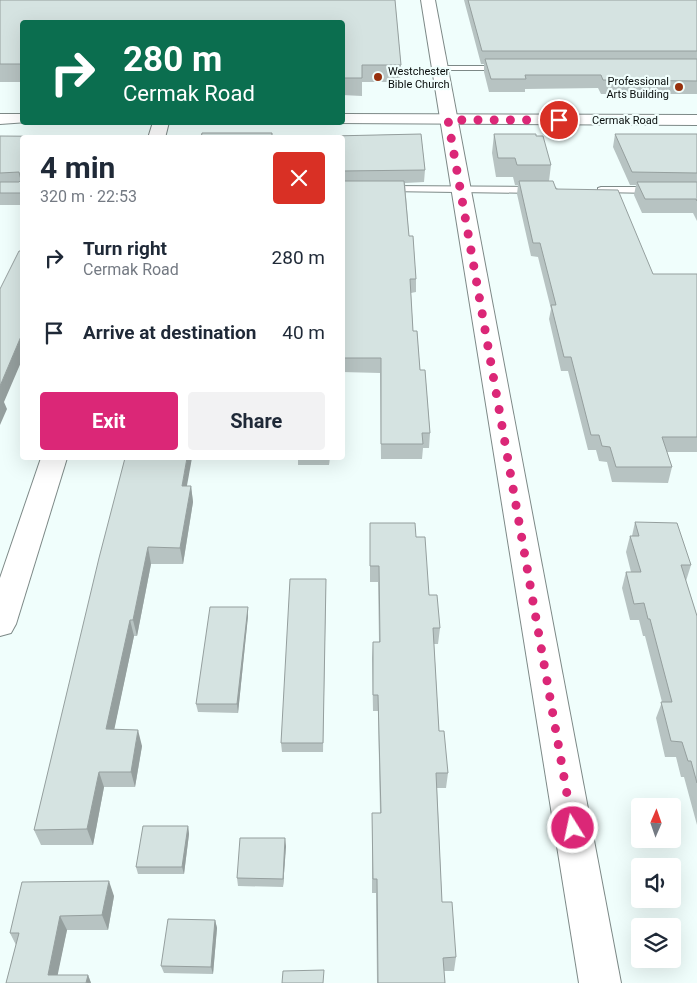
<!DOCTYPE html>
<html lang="en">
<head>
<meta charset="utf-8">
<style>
  :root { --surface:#fff; --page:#f2f2f3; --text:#1f2937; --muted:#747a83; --accent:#db2777 }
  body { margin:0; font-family:Roboto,sans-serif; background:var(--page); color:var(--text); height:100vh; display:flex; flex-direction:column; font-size:19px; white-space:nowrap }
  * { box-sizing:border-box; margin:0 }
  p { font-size:16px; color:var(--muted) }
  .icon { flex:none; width:28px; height:28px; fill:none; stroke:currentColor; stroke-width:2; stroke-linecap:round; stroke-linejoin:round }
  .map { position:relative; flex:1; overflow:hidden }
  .details { position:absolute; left:20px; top:135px; width:325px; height:325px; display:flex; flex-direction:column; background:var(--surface); border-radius:5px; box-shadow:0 5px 20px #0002 }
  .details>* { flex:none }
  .hud { position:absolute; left:20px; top:20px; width:325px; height:105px; border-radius:5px; box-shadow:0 5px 20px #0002; background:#0b6e4f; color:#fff; overflow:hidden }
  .needle { width:32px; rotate:2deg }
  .buttons { position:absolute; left:631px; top:798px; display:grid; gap:10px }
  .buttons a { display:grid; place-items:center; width:50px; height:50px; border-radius:5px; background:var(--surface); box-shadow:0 5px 20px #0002; font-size:25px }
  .pin { position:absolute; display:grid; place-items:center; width:42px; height:42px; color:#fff; margin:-21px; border:2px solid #fff; border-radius:50%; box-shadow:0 1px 5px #0007 }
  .me { position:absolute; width:55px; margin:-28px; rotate:350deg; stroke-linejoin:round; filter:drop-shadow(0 0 4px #0008) }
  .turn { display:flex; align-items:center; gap:18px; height:105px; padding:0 20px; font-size:22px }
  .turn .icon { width:65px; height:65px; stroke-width:2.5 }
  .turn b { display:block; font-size:35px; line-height:42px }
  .round { display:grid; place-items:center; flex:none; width:52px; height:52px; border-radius:5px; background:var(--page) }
  .head { display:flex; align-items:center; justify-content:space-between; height:85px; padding:0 20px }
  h1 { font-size:30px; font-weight:700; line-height:38px }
  .cta { display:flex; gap:10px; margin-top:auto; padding:10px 20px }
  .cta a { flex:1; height:58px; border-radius:5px; background:var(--accent); color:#fff; font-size:20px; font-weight:700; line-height:58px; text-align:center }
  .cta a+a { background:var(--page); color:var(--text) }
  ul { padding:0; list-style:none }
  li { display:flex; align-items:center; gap:15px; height:75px; padding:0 20px }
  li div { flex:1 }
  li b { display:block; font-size:19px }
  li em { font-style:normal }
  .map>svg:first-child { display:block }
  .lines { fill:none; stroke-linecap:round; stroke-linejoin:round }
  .service-casing { stroke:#7d8987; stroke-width:2 }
  .minor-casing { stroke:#7d8987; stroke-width:2 }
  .primary-casing { stroke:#7d8987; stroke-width:2 }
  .service { fill:#fff; fill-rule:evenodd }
  .minor { fill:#fff; fill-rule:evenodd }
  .primary { fill:#fff; fill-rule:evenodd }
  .wall { fill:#b7c3c2 }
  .shaded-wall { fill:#959f9e }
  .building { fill:#d5e3e1; stroke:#959f9e }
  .route { stroke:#db2777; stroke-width:9; stroke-dasharray:0 16.2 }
  .poi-dot { fill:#97300d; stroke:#f0fefc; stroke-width:2 }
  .labels { text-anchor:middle; stroke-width:4.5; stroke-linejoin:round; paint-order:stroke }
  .far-poi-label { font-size:11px; fill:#090e0d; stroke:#f0fefc; text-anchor:start }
  .far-street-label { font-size:11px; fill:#090e0d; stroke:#f0fefc }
</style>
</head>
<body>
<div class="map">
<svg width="697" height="983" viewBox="0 0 697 983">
  <rect width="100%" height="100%" fill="#f0fefc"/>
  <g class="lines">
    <g class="service-casing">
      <g id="service">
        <polygon points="436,66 501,66 505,68 501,70 439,70 435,68"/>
        <polygon points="388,186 537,187 542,190 537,193 385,191 385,187"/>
        <polygon points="601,187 654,187 659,190 654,193 598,192 598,188"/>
      </g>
    </g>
    <g class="minor-casing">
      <g id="minor">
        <polygon points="421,0 435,0 621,983 579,983"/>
        <polygon points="153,122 169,122 165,138 148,138"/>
        <polygon points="41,458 67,458 16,624 11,633 0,636 0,578"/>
      </g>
    </g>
    <g class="primary-casing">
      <g id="primary">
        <polygon points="0,114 22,114 22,122 28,122 0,124"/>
        <polygon points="342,114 697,115 697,125 336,123 342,122"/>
      </g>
    </g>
    <use href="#service" class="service"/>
    <use href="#minor" class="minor"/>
    <use href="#primary" class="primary"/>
  </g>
  <g class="wall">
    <polygon points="0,0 395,0 401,65 400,82 362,82 362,96 342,95 342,22 22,22 22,82 0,82"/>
    <polygon points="464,0 697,0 697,94 601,94 598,88 525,89 525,92 489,92 484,72 484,64 481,64"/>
    <polygon points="202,133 272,133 272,136 332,136 421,134 425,170 424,182 405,183 409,236 413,236 416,279 416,292 411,293 413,331 417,331 420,370 425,370 430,433 429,448 423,448 422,459 381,459 380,373 342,372 342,138 201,138"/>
    <polygon points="494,134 536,136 551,165 549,181 653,274 697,274 697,452 667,452 672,467 668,483 612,482 607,462 599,461 596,450 588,450 568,371 561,371 549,319 551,309 538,257 531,256 517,194 518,185 515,185 513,177 496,177 492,153"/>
    <polygon points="615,134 697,134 697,221 693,213 642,213 634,195 636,185 630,185 613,147"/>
    <polygon points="0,136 22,138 22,205 0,205"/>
    <polygon points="125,458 187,486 191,486 193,502 183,564 151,564 137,636 134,636 114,729 142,746 135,787 104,787 93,845 41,845 34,830"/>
    <polygon points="298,458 330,458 329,465 298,465"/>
    <polygon points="635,522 691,565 686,581 697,616 697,825 684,777 681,777 676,757 665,757 656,718 662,702 645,636 643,636 639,620 630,620 622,588 626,572 631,572 626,552 630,536 632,536"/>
    <polygon points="370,523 416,537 429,595 440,628 438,644 434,644 439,731 448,773 446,788 437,788 442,902 456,957 454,971 444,971 445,983 377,983 376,893 372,893 372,813 380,813 378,711 373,711 372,658 373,642 379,642 378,582 370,582"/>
    <polygon points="326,587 323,752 282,752 281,743"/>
    <polygon points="248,607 248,616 238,713 198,712 196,704"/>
    <polygon points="188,826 189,834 184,874 138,874 136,867"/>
    <polygon points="286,846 283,887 238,886 237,878"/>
    <polygon points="114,896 108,930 67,930 57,975 88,975 91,983 6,983 16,945 10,933"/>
    <polygon points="215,920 217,928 213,974 164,973 161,966"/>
  </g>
  <g class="shaded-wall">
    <polygon points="22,334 22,360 4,402 7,409 0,425 0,386"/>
    <polygon points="187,458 192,458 184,502 182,486"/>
    <polygon points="191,486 193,502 183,564 180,548"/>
    <polygon points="148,547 151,564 137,636 133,620"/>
    <polygon points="248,607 248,616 238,713 237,704"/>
    <polygon points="130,620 134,636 111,745 106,729"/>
    <polygon points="138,730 142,746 135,787 131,772"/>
    <polygon points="99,772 104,787 93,845 87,829"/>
    <polygon points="188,826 189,834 184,874 182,867"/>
    <polygon points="285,838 286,846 283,887 283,879"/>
    <polygon points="109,881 114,896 108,930 102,915"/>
    <polygon points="60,916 67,930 56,983 48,975"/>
    <polygon points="215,920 217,928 213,974 211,967"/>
    <polygon points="88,975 91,983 86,983"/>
  </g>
  <g class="building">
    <polygon points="0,0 395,0 401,65 362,65 362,78 342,78 342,22 22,22 22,64 0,64"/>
    <polygon points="468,0 697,0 697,51 482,51"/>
    <polygon points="485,59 697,59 697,81 603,80 601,75 525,75 526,79 491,79"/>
    <polygon points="202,133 272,133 272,136 332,136 421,134 425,170 342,171 342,138 201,138"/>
    <polygon points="494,134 536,134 536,136 543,136 551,165 517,165 515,158 498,158"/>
    <polygon points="615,134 697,134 697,173 632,172"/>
    <polygon points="0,136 111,137 110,138 22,138 22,193 0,193 0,182 19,182 21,180 19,172 0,173"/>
    <polygon points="342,181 404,181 409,236 413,236 416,279 410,279 413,331 417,331 420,370 425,370 430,433 422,433 423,444 381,444 381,358 342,358"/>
    <polygon points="519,181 553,181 556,189 618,190 653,274 697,274 697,437 662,437 672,467 616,467 610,447 602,446 599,435 591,435 571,357 564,357 551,305 556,305 540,243 533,243"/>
    <polygon points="637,182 697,182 697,201 696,199 645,199"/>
    <polygon points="19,251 22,251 22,334 0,386 0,289"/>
    <polygon points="125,458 187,458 182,486 191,486 180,548 148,547 133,620 130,620 106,729 138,730 131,772 99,772 87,829 34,830 99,558"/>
    <polygon points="635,522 677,523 691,565 681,565 697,616 697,783 691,761 688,761 682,742 671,741 661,702 672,702 650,619 648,619 644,603 634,604 626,572 641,572 630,536 639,536"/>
    <polygon points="370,523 415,523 416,537 425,537 429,595 437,595 440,628 433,628 439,731 444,731 448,773 436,773 442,902 452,902 456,957 443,958 445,983 378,983 377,879 373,879 372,813 381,813 378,695 373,695 373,642 380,642 379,566 370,566"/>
    <polygon points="290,579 326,579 323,743 281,743"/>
    <polygon points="210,607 248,607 237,704 196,704"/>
    <polygon points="143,826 188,826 182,867 136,867"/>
    <polygon points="240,838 285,838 283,879 237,878"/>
    <polygon points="109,881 102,915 60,916 48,975 88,975 86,983 6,983 19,933 10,933 22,882"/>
    <polygon points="168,919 215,920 211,967 161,966"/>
    <polygon points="324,970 323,983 282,983 283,971"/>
  </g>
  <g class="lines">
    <polyline class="route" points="559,120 448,120 573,828"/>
  </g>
  <g class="poi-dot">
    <circle cx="378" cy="77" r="5"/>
    <circle cx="679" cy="87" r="5"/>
  </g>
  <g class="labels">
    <g class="far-poi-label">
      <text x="388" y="75">Westchester<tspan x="388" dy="13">Bible Church</tspan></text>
      <text x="669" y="85" text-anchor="end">Professional<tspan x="669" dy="13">Arts Building</tspan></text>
    </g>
    <g class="far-street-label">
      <text x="625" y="124">Cermak Road</text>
    </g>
  </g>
</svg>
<div class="buttons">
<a><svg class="needle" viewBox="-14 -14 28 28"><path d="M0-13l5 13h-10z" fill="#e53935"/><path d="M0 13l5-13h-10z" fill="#747a83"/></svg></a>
<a><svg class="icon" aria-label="sound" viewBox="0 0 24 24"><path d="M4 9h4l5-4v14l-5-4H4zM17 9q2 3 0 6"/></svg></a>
<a><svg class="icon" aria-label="layers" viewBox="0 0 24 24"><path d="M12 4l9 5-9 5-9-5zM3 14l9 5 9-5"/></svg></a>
</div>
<div class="pin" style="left:559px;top:120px;background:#d93025"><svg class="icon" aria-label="arrive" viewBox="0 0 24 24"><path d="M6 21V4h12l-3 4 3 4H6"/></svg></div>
<svg class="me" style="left:573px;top:828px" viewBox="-20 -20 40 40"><circle r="17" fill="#db2777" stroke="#fff" stroke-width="3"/><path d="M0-11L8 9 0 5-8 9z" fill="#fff"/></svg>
<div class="hud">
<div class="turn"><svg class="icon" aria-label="right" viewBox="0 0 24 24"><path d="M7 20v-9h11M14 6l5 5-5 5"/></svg><div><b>280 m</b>Cermak Road</div></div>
</div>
<section class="details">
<div class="head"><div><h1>4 min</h1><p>320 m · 22:53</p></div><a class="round" style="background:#d93025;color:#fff"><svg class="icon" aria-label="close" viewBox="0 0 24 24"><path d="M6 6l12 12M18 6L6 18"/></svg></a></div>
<ul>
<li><svg class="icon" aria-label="right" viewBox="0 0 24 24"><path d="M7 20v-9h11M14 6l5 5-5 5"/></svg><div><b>Turn right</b><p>Cermak Road</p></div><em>280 m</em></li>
<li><svg class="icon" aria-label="arrive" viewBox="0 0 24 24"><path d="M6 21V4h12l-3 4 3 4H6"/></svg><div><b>Arrive at destination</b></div><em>40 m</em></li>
</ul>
<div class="cta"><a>Exit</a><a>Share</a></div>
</section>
</div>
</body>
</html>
